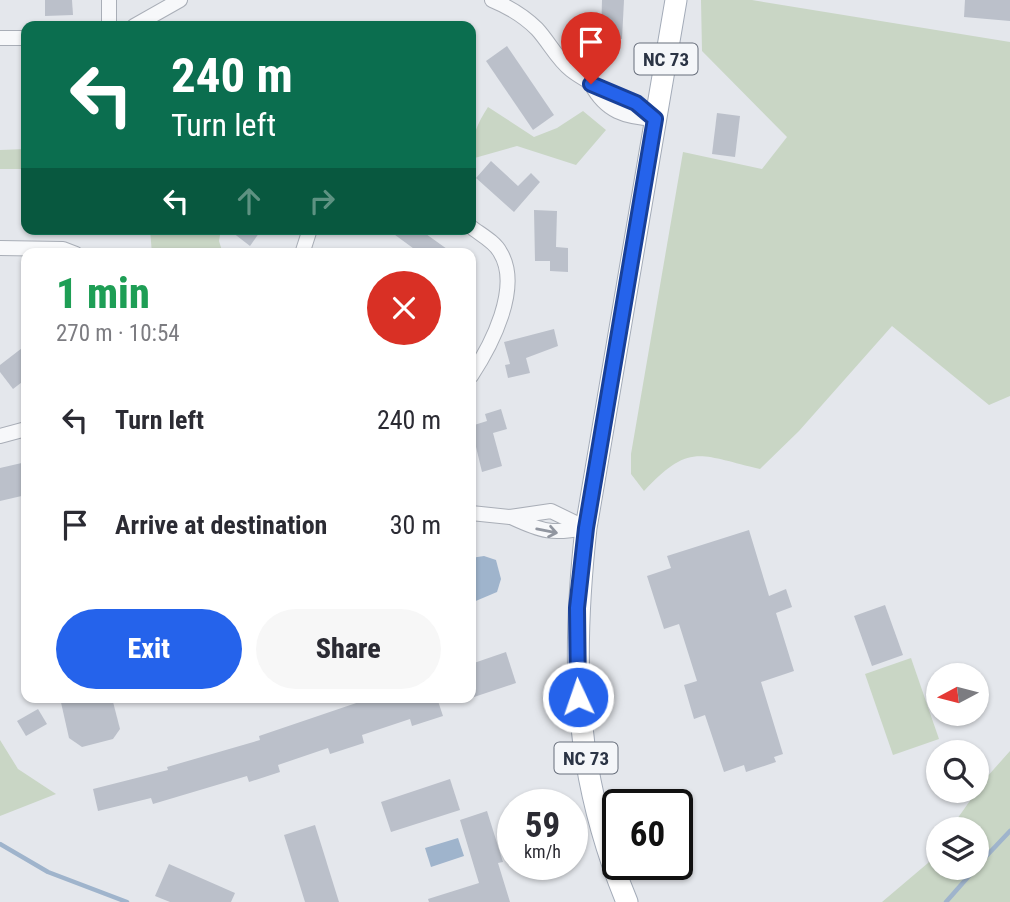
<!DOCTYPE html>
<html lang="en">
<head>
<meta charset="utf-8">
<style>
  :root { --surface:#fff; --page:#f7f7f7; --text:#2b2b33; --muted:#7c7c81; --accent:#2563eb }
  body { margin:0; font-family:"Roboto Condensed",sans-serif; background:var(--page); color:var(--text); height:100vh; display:flex; flex-direction:column; font-size:26px; white-space:nowrap }
  * { box-sizing:border-box; margin:0 }
  p { font-size:23px; color:var(--muted) }
  .icon { flex:none; width:38px; height:38px; fill:none; stroke:currentColor; stroke-width:2; stroke-linecap:round; stroke-linejoin:round }
  .map { position:relative; flex:1; overflow:hidden }
  .drawer { position:absolute; left:21px; top:248px; width:455px; height:455px; display:flex; flex-direction:column; background:var(--surface); border-radius:14px; box-shadow:0 2px 5px #0004 }
  .drawer>* { flex:none }
  .guide { position:absolute; left:21px; top:21px; width:455px; height:214px; border-radius:14px; box-shadow:0 2px 5px #0004; background:#0b6e4f; color:#fff; overflow:hidden }
  .needle { width:46px; rotate:263deg }
  .fabs { position:absolute; left:926px; top:663px; display:grid; gap:14px }
  .fabs a { display:grid; place-items:center; width:63px; height:63px; border-radius:50%; background:var(--surface); box-shadow:0 2px 5px #0004; font-size:35px }
  .speed { position:absolute; left:497px; top:789px; display:flex; gap:14px; font-size:35px; font-weight:700; text-align:center }
  .speed>* { display:grid; place-content:center; width:91px; height:91px; border-radius:50%; background:var(--surface); box-shadow:0 2px 5px #0004; line-height:1 }
  .speed small { font-size:18px; font-weight:400 }
  .speed .limit { border:4px solid #111; border-radius:10px; background:#fff; color:#111 }
  .pin { position:absolute; display:grid; place-items:center; width:60px; height:60px; color:#fff; margin:-72px -30px; border-radius:50% 50% 50% 0; rotate:-45deg; box-shadow:0 0 7px #0007 }
  .pin .icon { rotate:45deg }
  .me { position:absolute; width:77px; margin:-38px; rotate:357deg; stroke-linejoin:round; filter:drop-shadow(0 0 5px #0008) }
  .turn { display:flex; align-items:center; gap:24px; height:147px; padding:0 35px; font-size:32px }
  .turn .icon { width:91px; height:91px; stroke-width:2.5 }
  .turn b { display:block; font-size:49px; line-height:60px }
  .lanes { display:flex; align-items:center; height:66px; padding:0 35px; background:#0003; justify-content:center; gap:35px; direction:ltr }
  .lanes .off { opacity:.35 }
  .round { display:grid; place-items:center; flex:none; width:74px; height:74px; border-radius:37px; background:var(--page) }
  .summary { display:flex; align-items:center; justify-content:space-between; height:119px; padding:0 35px }
  h1 { font-size:42px; font-weight:800; line-height:52px; color:#1e9e55 }
  .primary-button { display:flex; gap:14px; margin-top:auto; padding:14px 35px }
  .primary-button a { flex:1; height:80px; border-radius:42px; background:var(--accent); color:#fff; font-size:28px; font-weight:800; line-height:80px; text-align:center }
  .primary-button a+a { background:var(--page); color:var(--text) }
  ul { padding:0; list-style:none }
  li { display:flex; align-items:center; gap:21px; height:105px; padding:0 35px }
  li div { flex:1 }
  li b { display:block; font-size:26px }
  li em { font-style:normal }
  .map>svg:first-child { display:block }
  .green { fill:#c9d6c5 }
  .water { fill:#9fb4cc }
  .lines { fill:none; stroke-linecap:round; stroke-linejoin:round }
  .stream { stroke:#9fb4cc; stroke-width:4.5 }
  .building { fill:#bbc0ca }
  .street-casing { stroke:#a9aeb7; stroke-width:16 }
  .primary-casing { stroke:#a3abb8; stroke-width:23 }
  .street { stroke:#f7f8fa; stroke-width:14 }
  .primary { stroke:#fff; stroke-width:21 }
  .oneway { stroke:#9196a0 }
  .route-casing { stroke:#184099; stroke-width:18 }
  .route { stroke:#2563eb; stroke-width:12 }
  .labels { text-anchor:middle; stroke-width:5; stroke-linejoin:round; paint-order:stroke }
  .shield { fill:#f4f6f9; stroke:#676e7b; stroke-width:2 }
  .shield-label { font-size:19px; font-weight:bold; fill:#2b3445 }
</style>
</head>
<body>
<div class="map">
<svg width="1010" height="902" viewBox="0 0 1010 902">
  <rect width="100%" height="100%" fill="#e4e7ec"/>
  <g class="green">
    <path d="M 701,0 L 752,0 L 1010,42 L 1010,396 L 989,405 L 892,326 L 799,431 L 760,469 C 699,455 690,442 644,491 L 631,474 L 631,454 L 683,152 L 762,169 L 787,137 L 702,51 Z"/>
    <path d="M 488,107 L 534,137 L 557,128 L 583,111 L 606,130 L 576,165 L 517,146 L 471,159 C 471,138 477,124 488,107 Z"/>
    <polygon points="26,149 26,169 0,169 0,150"/>
    <polygon points="150,229 221,229 219,241 223,254 152,254"/>
    <polygon points="911,658 939,739 893,755 865,674"/>
    <polygon points="0,740 18,769 56,794 0,816"/>
    <polygon points="1010,751 1010,902 882,902 928,863 938,848 938,868 976,868 976,830 950,829 986,778"/>
  </g>
  <g class="water">
    <polygon points="484,556 496,560 501,579 497,592 471,603 471,558"/>
    <polygon points="458,838 464,856 431,867 425,848"/>
  </g>
  <g class="lines">
    <g class="stream">
      <polyline points="0,844 48,872 127,902"/>
      <polyline points="976,867 1010,831"/>
      <polyline points="946,902 976,868"/>
    </g>
  </g>
  <g class="building">
    <polygon points="45,0 72,0 73,15 45,16"/>
    <polygon points="602,0 624,0 622,39 601,38"/>
    <polygon points="965,0 1010,0 1010,21 964,17"/>
    <polygon points="507,46 554,115 533,130 486,61"/>
    <polygon points="717,113 740,116 735,157 712,154"/>
    <polygon points="491,161 518,186 531,173 540,182 514,212 476,178"/>
    <polygon points="534,210 557,211 556,247 568,248 568,272 550,271 550,261 535,261"/>
    <polygon points="228,229 262,229 250,246"/>
    <polygon points="387,229 430,229 426,234 454,254 421,254"/>
    <polygon points="554,329 558,346 526,358 530,373 508,378 505,365 510,364 504,342"/>
    <polygon points="26,345 26,379 13,389 0,372 0,365"/>
    <polygon points="501,409 507,429 493,433 502,466 482,472 471,426 487,421 485,414"/>
    <polygon points="26,462 26,495 0,501 0,468"/>
    <polygon points="749,530 769,596 786,589 792,607 776,613 794,671 761,682 783,754 774,757 776,762 746,772 744,765 724,772 705,715 694,719 684,685 697,681 679,624 664,629 647,576 671,568 667,556"/>
    <polygon points="885,605 903,655 872,666 854,616"/>
    <polygon points="506,652 516,683 471,698 471,664"/>
    <polygon points="60,698 112,698 120,729 113,739 82,747 69,738"/>
    <polygon points="371,698 437,698 443,716 412,726 410,719 362,735 364,743 330,754 328,748 278,765 280,772 249,782 247,776 153,804 151,798 98,811 93,789 168,770 167,767 260,740 259,736"/>
    <polygon points="38,709 47,724 26,736 17,721"/>
    <polygon points="450,779 460,810 391,832 381,802"/>
    <polygon points="487,811 503,862 498,863 510,902 429,902 428,899 479,883 460,820"/>
    <polygon points="315,825 339,902 305,902 284,835"/>
    <polygon points="169,864 235,893 231,902 170,902 155,896"/>
  </g>
  <g class="lines">
    <g class="street-casing">
      <g id="street">
        <polyline points="109,0 109,26"/>
        <path d="M 492,0 C 509,7 524,16 537,29 C 549,42 557,59 571,70 C 598,91 630,97 655,119"/>
        <polyline points="134,26 180,0"/>
        <polyline points="0,38 26,38"/>
        <path d="M 591,84 C 606,112 625,117 655,119"/>
        <path d="M 471,227 C 480,234 495,242 500,252 C 522,287 491,346 471,376"/>
        <polyline points="0,248 63,249 76,254"/>
        <polyline points="302,254 310,229"/>
        <polyline points="0,436 26,429"/>
        <polyline points="471,513 510,517 551,511 586,528"/>
        <path d="M 511,517 C 543,532 552,534 586,528"/>
      </g>
    </g>
    <g class="primary-casing">
      <path id="primary" d="M 627,902 C 574,774 571,664 586,528 L 676,0"/>
    </g>
    <use href="#street" class="street"/>
    <use href="#primary" class="primary"/>
  </g>
  <defs><path id="oneway-shaft" d="M-6 0H5M1.5-3L5.5 0L1.5 3" fill="none" stroke-width="1.6" stroke-linecap="round" stroke-linejoin="round" transform="scale(1.75)"/></defs>
  <use class="oneway" href="#oneway-shaft" transform="translate(547 531) rotate(11)"/>
  <g class="lines">
    <g class="route-casing">
      <polyline id="route" points="578,697 577,608 586,528 655,119 636,103 591,84"/>
    </g>
    <use href="#route" class="route"/>
  </g>
  <g class="labels">
    <g class="shield">
      <rect x="634.5" y="43.5" width="63" height="31" rx="5"/>
      <rect x="554.5" y="742.5" width="63" height="31" rx="5"/>
    </g>
    <g class="shield-label">
      <text x="666" y="66">NC 73</text>
      <text x="586" y="765">NC 73</text>
    </g>
  </g>
</svg>
<div class="fabs">
<a><svg class="needle" viewBox="-14 -14 28 28"><path d="M0-13l5 13h-10z" fill="#e53935"/><path d="M0 13l5-13h-10z" fill="#7c7c81"/></svg></a>
<a><svg class="icon" aria-label="search" viewBox="0 0 24 24"><circle cx="10" cy="10" r="6"/><path d="M15 15l6 6"/></svg></a>
<a><svg class="icon" aria-label="layers" viewBox="0 0 24 24"><path d="M12 4l9 5-9 5-9-5zM3 14l9 5 9-5"/></svg></a>
</div>
<div class="speed"><div>59<small>km/h</small></div><div class="limit">60</div></div>
<div class="pin" style="left:591px;top:84px;background:#d93025"><svg class="icon" aria-label="arrive" viewBox="0 0 24 24"><path d="M6 21V4h12l-3 4 3 4H6"/></svg></div>
<svg class="me" style="left:578px;top:697px" viewBox="-20 -20 40 40"><circle r="17" fill="#2563eb" stroke="#fff" stroke-width="3"/><path d="M0-11L8 9 0 5-8 9z" fill="#fff"/></svg>
<div class="guide">
<div class="turn"><svg class="icon" aria-label="left" viewBox="0 0 24 24"><path d="M17 20v-9H6M10 6l-5 5 5 5"/></svg><div><b>240 m</b>Turn left</div></div>
<div class="lanes"><svg class="icon" aria-label="left" viewBox="0 0 24 24"><path d="M17 20v-9H6M10 6l-5 5 5 5"/></svg><svg class="icon off" aria-label="ahead" viewBox="0 0 24 24"><path d="M12 20V5M6 11l6-6 6 6"/></svg><svg class="icon off" aria-label="right" viewBox="0 0 24 24"><path d="M7 20v-9h11M14 6l5 5-5 5"/></svg></div>
</div>
<section class="drawer">
<div class="summary"><div><h1>1 min</h1><p>270 m · 10:54</p></div><a class="round" style="background:#d93025;color:#fff"><svg class="icon" aria-label="close" viewBox="0 0 24 24"><path d="M6 6l12 12M18 6L6 18"/></svg></a></div>
<ul>
<li><svg class="icon" aria-label="left" viewBox="0 0 24 24"><path d="M17 20v-9H6M10 6l-5 5 5 5"/></svg><div><b>Turn left</b></div><em>240 m</em></li>
<li><svg class="icon" aria-label="arrive" viewBox="0 0 24 24"><path d="M6 21V4h12l-3 4 3 4H6"/></svg><div><b>Arrive at destination</b></div><em>30 m</em></li>
</ul>
<div class="primary-button"><a>Exit</a><a>Share</a></div>
</section>
</div>
</body>
</html>
